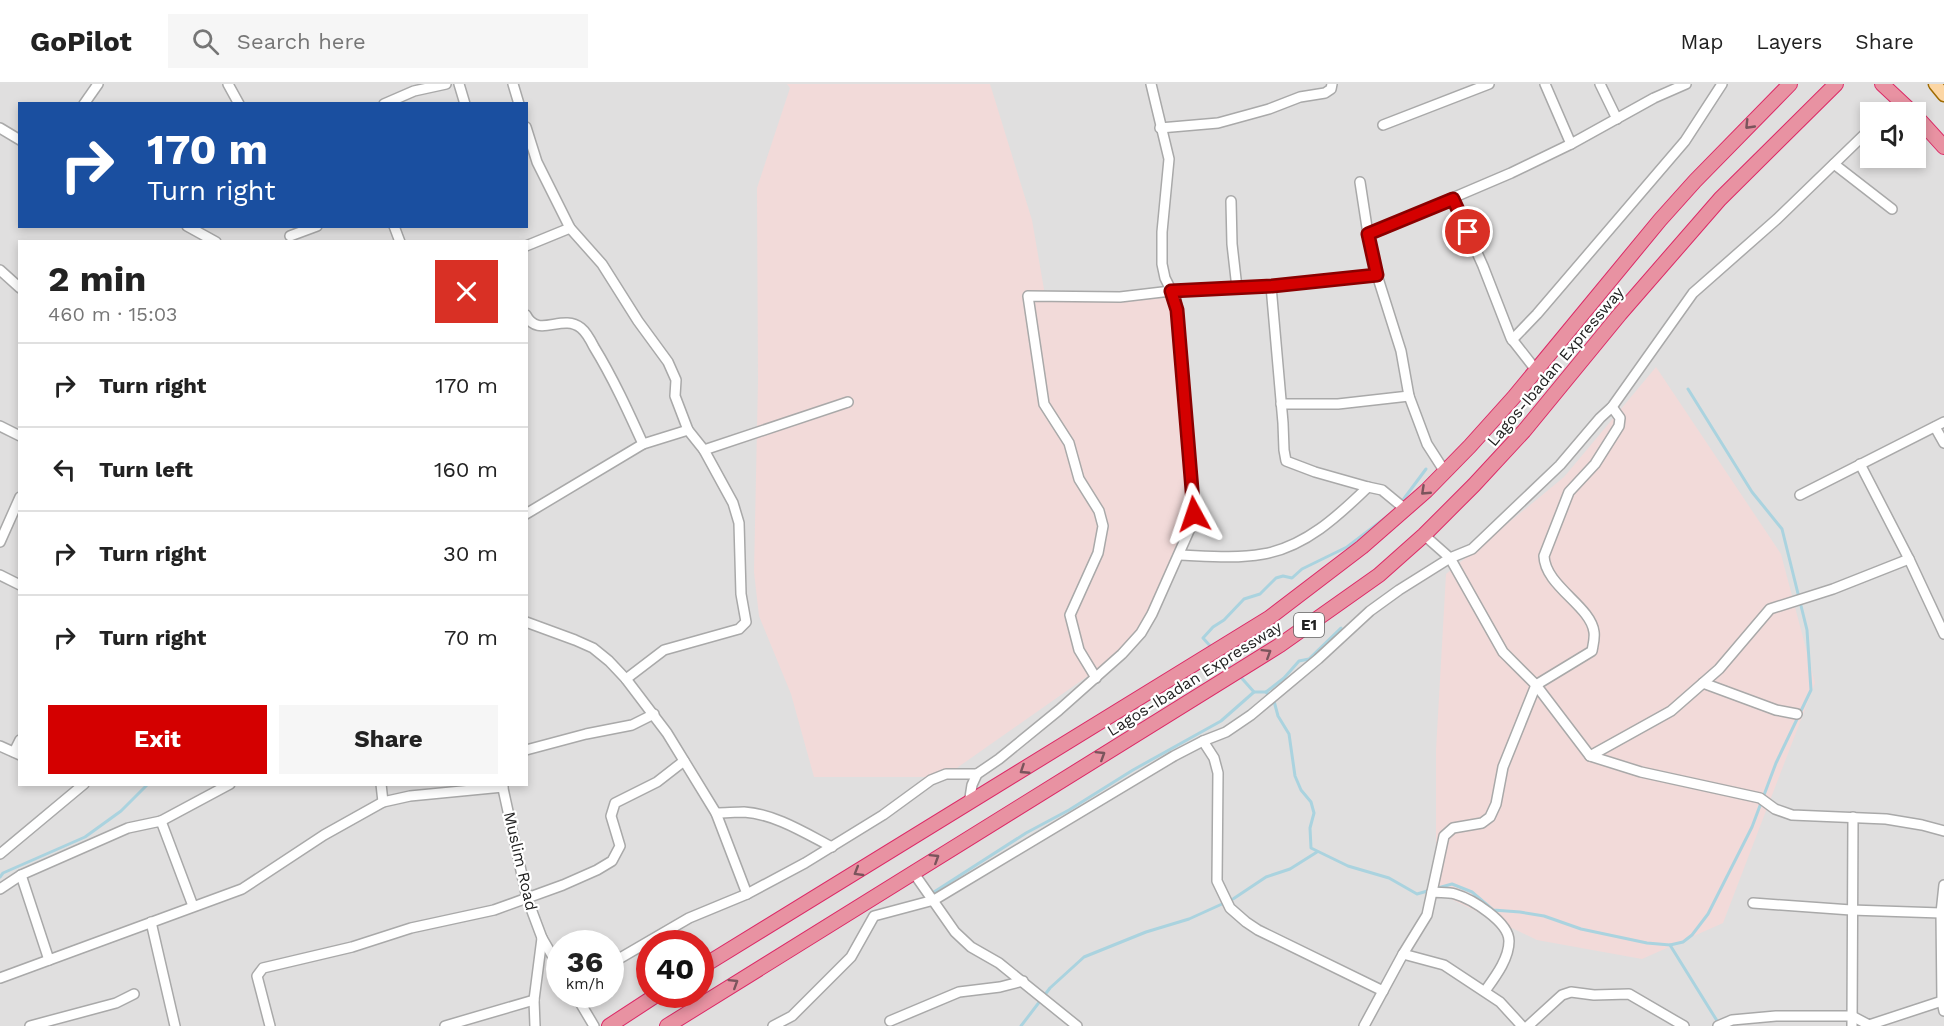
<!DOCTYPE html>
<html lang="en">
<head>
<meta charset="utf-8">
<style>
  :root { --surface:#fff; --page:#f6f6f6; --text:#222; --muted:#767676; --line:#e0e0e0; --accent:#d40000 }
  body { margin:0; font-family:"Work Sans",sans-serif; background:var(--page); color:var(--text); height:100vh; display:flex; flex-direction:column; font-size:22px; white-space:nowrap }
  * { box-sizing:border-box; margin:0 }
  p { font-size:20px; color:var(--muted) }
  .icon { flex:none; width:33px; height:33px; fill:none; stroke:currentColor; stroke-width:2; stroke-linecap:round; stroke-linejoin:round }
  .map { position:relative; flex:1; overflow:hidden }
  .details { position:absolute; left:18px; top:156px; width:510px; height:546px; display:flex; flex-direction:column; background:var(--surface); border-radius:0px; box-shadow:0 3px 9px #0003 }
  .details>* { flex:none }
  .hud { position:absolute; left:18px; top:18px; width:510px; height:126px; border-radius:0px; box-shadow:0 3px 9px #0003; background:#1a4fa0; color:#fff; overflow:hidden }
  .controls { position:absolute; left:1860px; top:18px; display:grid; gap:12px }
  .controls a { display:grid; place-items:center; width:66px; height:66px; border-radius:0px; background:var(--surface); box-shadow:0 3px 9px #0003; font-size:30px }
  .speed { position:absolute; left:546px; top:846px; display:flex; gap:12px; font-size:30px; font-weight:700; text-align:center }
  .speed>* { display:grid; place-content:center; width:78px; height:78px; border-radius:50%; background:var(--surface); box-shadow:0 3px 9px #0003; line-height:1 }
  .speed small { font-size:15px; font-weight:400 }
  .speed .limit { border:9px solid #d22; background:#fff; color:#111 }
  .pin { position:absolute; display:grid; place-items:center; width:51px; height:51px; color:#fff; margin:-26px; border:3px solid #fff; border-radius:50%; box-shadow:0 2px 6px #0007 }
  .me { position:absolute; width:66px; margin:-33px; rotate:355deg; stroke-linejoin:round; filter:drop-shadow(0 0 4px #0008) }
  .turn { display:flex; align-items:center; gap:21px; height:126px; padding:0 30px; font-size:27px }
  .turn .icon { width:78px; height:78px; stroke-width:2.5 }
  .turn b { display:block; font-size:42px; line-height:51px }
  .round { display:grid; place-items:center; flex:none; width:63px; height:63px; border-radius:0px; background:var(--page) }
  .summary { display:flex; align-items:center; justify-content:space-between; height:102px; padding:0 30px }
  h1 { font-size:36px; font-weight:700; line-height:45px }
  .cta { display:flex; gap:12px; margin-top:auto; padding:12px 30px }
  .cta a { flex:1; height:69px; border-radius:0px; background:var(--accent); color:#fff; font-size:24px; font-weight:700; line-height:69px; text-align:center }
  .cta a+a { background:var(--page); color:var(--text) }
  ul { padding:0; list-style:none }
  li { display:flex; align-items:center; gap:18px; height:84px; padding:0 30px; border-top:2px solid var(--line) }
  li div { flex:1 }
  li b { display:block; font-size:22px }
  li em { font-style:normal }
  header { display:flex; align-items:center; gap:36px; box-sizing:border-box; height:84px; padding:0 30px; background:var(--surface); border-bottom:2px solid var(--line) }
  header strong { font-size:28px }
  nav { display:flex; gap:33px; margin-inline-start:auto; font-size:21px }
  .search { width:420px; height:54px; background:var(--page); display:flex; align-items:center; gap:15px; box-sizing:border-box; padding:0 21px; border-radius:0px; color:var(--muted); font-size:22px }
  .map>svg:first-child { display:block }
  .residential { fill:#e0dfdf; fill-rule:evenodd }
  .commercial { fill:#f2dad9 }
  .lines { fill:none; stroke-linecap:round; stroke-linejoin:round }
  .stream { stroke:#aad3df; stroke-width:3 }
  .minor-casing { stroke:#a9a9a9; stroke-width:12 }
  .major-casing { stroke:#a06b00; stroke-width:15 }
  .highway-casing { stroke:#dc2a67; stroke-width:16 }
  .minor { stroke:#fff; stroke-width:9 }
  .major { stroke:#fcd6a4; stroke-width:12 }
  .highway { stroke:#e892a2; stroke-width:14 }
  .oneway { stroke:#7b545c }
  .route-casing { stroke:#8a0000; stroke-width:15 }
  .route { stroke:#d40000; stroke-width:10 }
  .labels { text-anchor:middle; stroke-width:4.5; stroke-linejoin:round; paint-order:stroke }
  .shield { fill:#fff; stroke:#646464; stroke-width:1.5 }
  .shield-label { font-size:15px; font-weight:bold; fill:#222 }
  .street-label { font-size:16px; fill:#222; stroke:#fff }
</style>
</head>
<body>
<header>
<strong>GoPilot</strong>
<div class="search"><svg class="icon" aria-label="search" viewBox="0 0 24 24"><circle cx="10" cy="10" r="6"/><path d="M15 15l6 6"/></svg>Search here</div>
<nav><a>Map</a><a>Layers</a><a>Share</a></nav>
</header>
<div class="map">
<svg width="1944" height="942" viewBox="0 0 1944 942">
  <rect width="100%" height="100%" fill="#f2efe9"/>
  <path class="residential" d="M 0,0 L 1944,0 L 1944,942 L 0,942 ZM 20,20 L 526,20 L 526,142 L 20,142 ZM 1870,28 L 1916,28 L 1916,74 L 1870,74 ZM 20,158 L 526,158 L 526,700 L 20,700 ZM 560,860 L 610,860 L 610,910 L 560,910 ZM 650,860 L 700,860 L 700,910 L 650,910 Z"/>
  <g class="commercial">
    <polygon points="787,0 990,0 1032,136 1046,217 1169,214 1191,443 1132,561 944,693 814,693 791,610 759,532 754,488 758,297 757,104 790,4"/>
    <polygon points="1656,283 1781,470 1815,599 1723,839 1642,875 1537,856 1436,808 1436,666 1446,490 1564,393"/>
  </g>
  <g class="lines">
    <g class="stream">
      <polyline points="1400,420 1426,385"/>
      <polyline points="1212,564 1203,554 1213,543 1224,536 1244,515 1260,510 1276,494 1283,492 1292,494 1302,485 1347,463 1389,431"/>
      <polyline points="1219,571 1233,586"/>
      <polyline points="1238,590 1254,608 1266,608 1274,617 1278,632 1289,650 1295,692 1301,706 1311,718 1314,729 1310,744 1311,764 1348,782 1389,794 1417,810 1452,800 1472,808 1493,826 1520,828 1544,832 1581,845 1647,859 1670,861 1719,940"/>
      <polyline points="1266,608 1284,594 1299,577 1309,575 1341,544"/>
      <polyline points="0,793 3,789 85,753 121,727 148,700"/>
      <polyline points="934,808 1026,749 1069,726 1133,686 1221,637 1254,608"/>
      <polyline points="1670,861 1683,858 1692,851 1708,830 1752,743 1776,679 1811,606 1807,546 1782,445 1752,408 1688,305"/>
      <polyline points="1021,942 1050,904 1084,873 1146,848 1189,835 1233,815 1266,793 1290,785 1317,768"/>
    </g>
    <g class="minor-casing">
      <g id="minor">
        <polyline points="228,0 239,20"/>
        <polyline points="459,0 465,20"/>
        <polyline points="513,0 519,20"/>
        <polyline points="1545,0 1571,60"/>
        <polyline points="1600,0 1617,35"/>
        <polyline points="84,20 98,0"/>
        <polyline points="384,20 414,7 446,0"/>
        <polyline points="1888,28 1900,17"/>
        <polyline points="1383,41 1489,0"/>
        <polyline points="526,43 537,78 570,144 602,180 638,237 668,278 676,296 675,312 688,346 704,366 733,419 739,439 741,510 746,538 739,545 664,566 626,595"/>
        <polyline points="0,44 20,56"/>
        <polyline points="1160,44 1218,39 1269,25 1300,13 1325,9 1331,5 1332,0"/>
        <polyline points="1834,80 1892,125"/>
        <polyline points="1360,98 1368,150 1377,191 1401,267 1409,312 1427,360 1445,388"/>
        <polyline points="1453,115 1483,182 1511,254 1536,286"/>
        <polyline points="1231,117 1232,160 1237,204"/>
        <polyline points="187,142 216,158"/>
        <polyline points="394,142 400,158"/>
        <polyline points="1368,150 1511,89 1571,60 1654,14 1686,0"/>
        <polyline points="290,152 317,142"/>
        <polyline points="526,162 570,144"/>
        <polyline points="0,186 20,204"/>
        <polyline points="1271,202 1283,339 1284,366 1286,377 1315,388 1368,403"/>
        <path d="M 526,231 C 538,255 562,229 581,244 C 586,248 591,257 594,263 C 613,294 628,327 643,360"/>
        <polyline points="1512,256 1537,230 1685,57 1722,0"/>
        <polyline points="1281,320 1338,320 1409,312"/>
        <polyline points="0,342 20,352"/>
        <polyline points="1935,343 1944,359"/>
        <polyline points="704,366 848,318"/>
        <polyline points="1860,380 1909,475 1944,550"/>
        <polyline points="1800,411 1944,338"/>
        <polyline points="526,430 643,360 688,346"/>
        <polyline points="1424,451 1450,474 1503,568 1536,601 1590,672 1641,688 1760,714 1775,725 1792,731 1886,735 1922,741 1944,747"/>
        <polyline points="0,458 20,413"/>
        <path d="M 1179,471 C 1206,472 1235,475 1263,470 C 1305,463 1338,432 1368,403 L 1382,406 L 1405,425"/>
        <polyline points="0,491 20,501"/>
        <polyline points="526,538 575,556 593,564 609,577 626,595 667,649 716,729 747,810"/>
        <polyline points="1096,594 1079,566 1070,531 1098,469 1103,442 1099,427 1079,395 1069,359 1044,320 1028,212 1120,213 1171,207 1271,202 1377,191"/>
        <polyline points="1703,599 1776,626 1797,630"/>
        <polyline points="1203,657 1214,674 1218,689 1217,797 1230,824 1246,838 1258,846 1383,907"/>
        <polyline points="0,662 20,671"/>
        <polyline points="526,666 586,650 632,641 654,630"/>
        <polyline points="14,668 20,656"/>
        <polyline points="1590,672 1671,627 1719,585 1770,525 1833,505 1909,475"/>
        <polyline points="381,700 383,718"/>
        <polyline points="502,700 527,814 542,854 560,885"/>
        <polyline points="969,720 972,701 977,690 999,675 1059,626 1122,570 1141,549 1152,530 1192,440 1194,430 1177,226 1176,216 1165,194 1162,180 1162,148 1169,75 1151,0"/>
        <path d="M 716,729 C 725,729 735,728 744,728 C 775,730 805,749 832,763"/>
        <polyline points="161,737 230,700"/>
        <polyline points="0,770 84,700"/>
        <polyline points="913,788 955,848 971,863 999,879 1077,942"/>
        <polyline points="21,791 49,876"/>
        <polyline points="1944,801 1941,829 1942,917 1944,927"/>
        <polyline points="0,805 21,791 128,744 161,737 193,822"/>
        <path d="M 1432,808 C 1439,809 1448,808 1455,810 C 1472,815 1509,838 1509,857 C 1509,875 1495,893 1485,907"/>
        <polyline points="1753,819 1851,826 1941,829"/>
        <polyline points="151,838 175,942"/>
        <polyline points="1403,870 1444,881 1500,918 1522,942"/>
        <polyline points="610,880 689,834 747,810 805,779 883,731 931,696 946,690 977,690"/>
        <polyline points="0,894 242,805 324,751 383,718 410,712 503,703"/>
        <polyline points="575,910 594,942"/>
        <polyline points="890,937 959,908 1000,903 1023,897"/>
        <polyline points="30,942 116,919 134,910"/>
        <polyline points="270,942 257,892 263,884 352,863 411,844 494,826 563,801 597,786 612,777 620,762 611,732 615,719 657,698 684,677"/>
        <polyline points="445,942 534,916"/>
        <polyline points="535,942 534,916 542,854"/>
        <polyline points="773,942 792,932 851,873 874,832 934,816 1174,672 1203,657 1226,648 1251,631 1318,575 1370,527 1399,506 1450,474 1472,465 1560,381 1600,334 1612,323 1693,209 1777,135 1870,45"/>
        <path d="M 1364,942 L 1403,870 L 1427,831 L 1444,752 L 1453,744 L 1482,739 L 1490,733 L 1496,720 L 1503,683 L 1536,601 L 1592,567 C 1593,561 1595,554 1594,548 C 1591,522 1545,502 1544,472 L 1569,408 L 1595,380 L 1619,342 L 1620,334 L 1612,323"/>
        <polyline points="1528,942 1562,911 1571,908 1594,911 1629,910 1684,942"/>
        <polyline points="1718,942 1732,936 1776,932 1852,932 1869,941 1942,917"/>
        <polyline points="1852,942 1853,733"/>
      </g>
    </g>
    <g class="major-casing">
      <polyline id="major" points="1935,0 1944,11"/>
    </g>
    <g class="highway-casing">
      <g id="highway">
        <polyline points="1882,0 1912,28"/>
        <polyline points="1916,32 1944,63"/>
        <polyline points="700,884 1269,534 1362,463 1426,407 1470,362 1514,313 1660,136 1695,97 1790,0"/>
        <polyline points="609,942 658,910"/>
        <polyline points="667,942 1280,561 1379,491 1424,451 1474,401 1524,347 1620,230 1720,115 1836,0"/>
      </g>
    </g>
    <use href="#minor" class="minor"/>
    <use href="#major" class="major"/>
    <use href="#highway" class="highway"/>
  </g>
  <defs><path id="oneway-chevron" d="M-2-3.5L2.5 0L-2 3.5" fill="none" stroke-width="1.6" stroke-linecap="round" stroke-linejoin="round" transform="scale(1.5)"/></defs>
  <g class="oneway">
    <use href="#oneway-chevron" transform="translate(1749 41) rotate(134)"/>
    <use href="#oneway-chevron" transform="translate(1425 407) rotate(137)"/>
    <use href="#oneway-chevron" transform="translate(1267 569) rotate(-32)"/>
    <use href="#oneway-chevron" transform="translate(1101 671) rotate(-32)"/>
    <use href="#oneway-chevron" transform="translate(1024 686) rotate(147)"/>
    <use href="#oneway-chevron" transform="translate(935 774) rotate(-32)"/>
    <use href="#oneway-chevron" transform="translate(858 788) rotate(149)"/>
    <use href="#oneway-chevron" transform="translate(734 899) rotate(-32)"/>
  </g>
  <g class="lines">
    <g class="route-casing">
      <polyline id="route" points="1194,430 1177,226 1171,207 1272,202 1377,191 1368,150 1453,115 1468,148"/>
    </g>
    <use href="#route" class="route"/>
  </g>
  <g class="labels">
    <rect class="shield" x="1294" y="529" width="30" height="24" rx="4.5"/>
    <g class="shield-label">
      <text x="1309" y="546">E1</text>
    </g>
    <g class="street-label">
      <text transform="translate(1555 282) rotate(-50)" y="6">Lagos-Ibadan Expressway</text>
      <text transform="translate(1194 594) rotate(-32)" y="6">Lagos-Ibadan Expressway</text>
      <text transform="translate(521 777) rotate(77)" y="6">Muslim Road</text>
    </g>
  </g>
</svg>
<div class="controls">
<a><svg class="icon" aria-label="sound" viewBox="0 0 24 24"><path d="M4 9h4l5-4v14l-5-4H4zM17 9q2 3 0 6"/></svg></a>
</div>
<div class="speed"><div>36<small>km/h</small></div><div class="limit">40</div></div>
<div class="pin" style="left:1468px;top:148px;background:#d93025"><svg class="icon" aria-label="arrive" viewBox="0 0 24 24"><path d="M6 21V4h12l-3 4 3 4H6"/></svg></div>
<svg class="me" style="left:1194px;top:430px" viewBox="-20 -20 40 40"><path d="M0-17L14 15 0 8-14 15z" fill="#d40000" stroke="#fff" stroke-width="4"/></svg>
<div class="hud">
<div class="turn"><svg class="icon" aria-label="right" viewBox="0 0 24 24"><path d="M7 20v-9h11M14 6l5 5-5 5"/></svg><div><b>170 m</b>Turn right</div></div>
</div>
<section class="details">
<div class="summary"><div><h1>2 min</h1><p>460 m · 15:03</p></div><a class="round" style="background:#d93025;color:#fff"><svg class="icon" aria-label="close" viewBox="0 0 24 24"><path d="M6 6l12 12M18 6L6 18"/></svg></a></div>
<ul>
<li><svg class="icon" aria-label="right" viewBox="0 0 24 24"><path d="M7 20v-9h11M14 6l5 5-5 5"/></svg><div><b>Turn right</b></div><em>170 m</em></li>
<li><svg class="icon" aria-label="left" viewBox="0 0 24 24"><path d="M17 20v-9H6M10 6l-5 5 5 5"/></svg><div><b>Turn left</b></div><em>160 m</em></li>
<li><svg class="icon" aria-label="right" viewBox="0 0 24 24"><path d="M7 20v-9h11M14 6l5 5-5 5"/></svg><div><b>Turn right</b></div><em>30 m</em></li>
<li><svg class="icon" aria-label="right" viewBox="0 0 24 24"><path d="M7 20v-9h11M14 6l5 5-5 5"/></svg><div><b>Turn right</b></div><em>70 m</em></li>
</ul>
<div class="cta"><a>Exit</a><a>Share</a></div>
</section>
</div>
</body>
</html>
